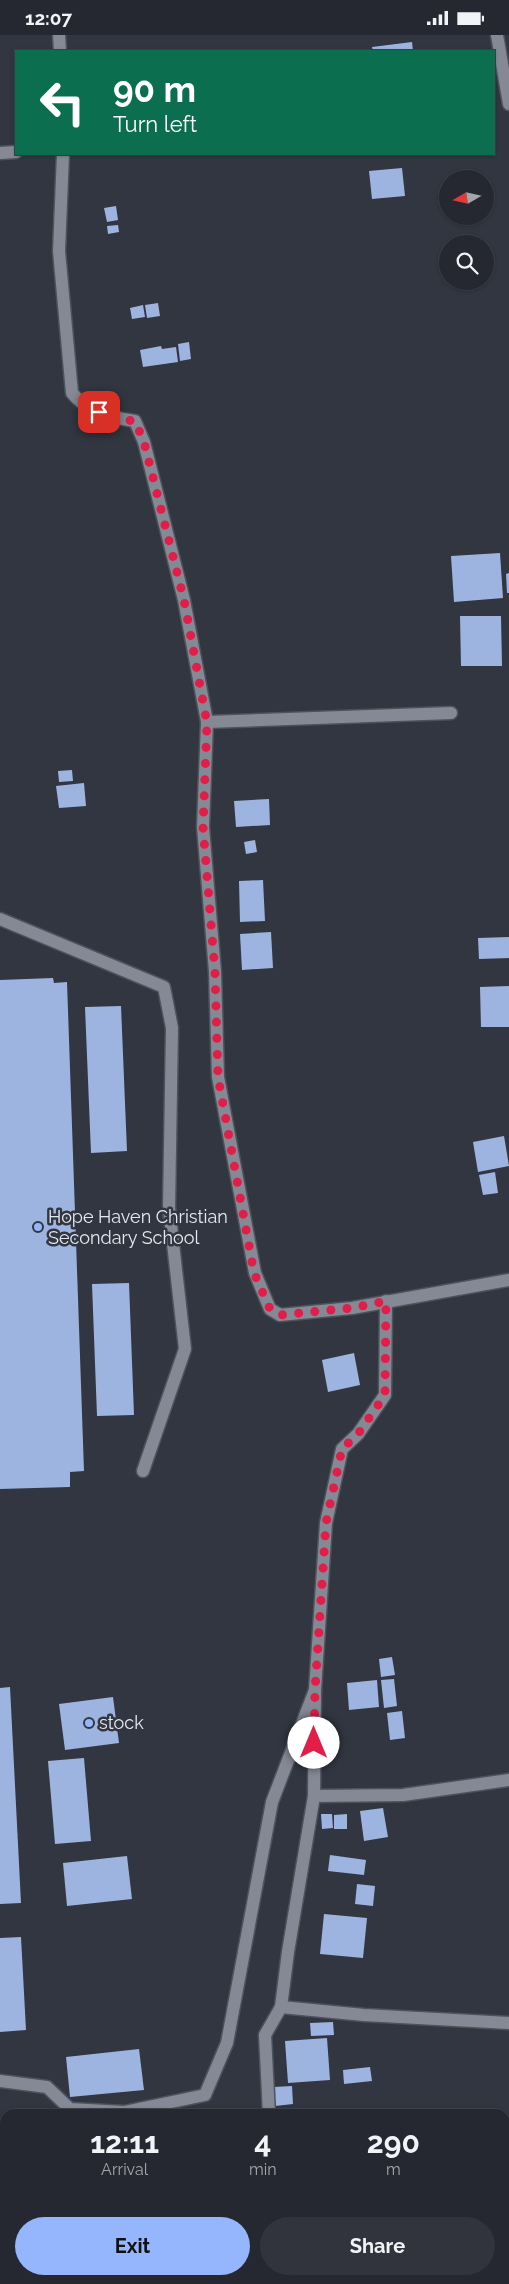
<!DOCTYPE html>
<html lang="en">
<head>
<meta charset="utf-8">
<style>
  :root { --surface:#252830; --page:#31343c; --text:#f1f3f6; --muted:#a3a6ab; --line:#42444c; --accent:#95b6fd }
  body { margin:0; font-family:Raleway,sans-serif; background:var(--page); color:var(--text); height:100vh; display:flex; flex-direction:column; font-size:19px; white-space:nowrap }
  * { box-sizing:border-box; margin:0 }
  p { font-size:16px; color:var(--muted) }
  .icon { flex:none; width:28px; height:28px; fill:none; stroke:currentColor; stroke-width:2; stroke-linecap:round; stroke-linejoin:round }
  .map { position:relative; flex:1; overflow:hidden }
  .drawer { position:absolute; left:0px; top:2074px; width:510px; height:176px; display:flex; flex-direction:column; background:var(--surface); border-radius:15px 15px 0 0; box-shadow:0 1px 4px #0004,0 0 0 1px var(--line) }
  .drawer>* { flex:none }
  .hud { position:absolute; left:15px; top:15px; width:480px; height:105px; border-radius:0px; box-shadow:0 1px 4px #0004,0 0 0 1px var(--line); background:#0b6e4f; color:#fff; overflow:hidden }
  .needle { width:32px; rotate:261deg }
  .buttons { position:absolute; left:439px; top:135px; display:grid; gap:10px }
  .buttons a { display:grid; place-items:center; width:55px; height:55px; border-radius:50%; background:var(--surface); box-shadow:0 1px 4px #0004,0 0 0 1px var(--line); font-size:25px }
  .pin { position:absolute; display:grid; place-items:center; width:42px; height:42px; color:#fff; margin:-21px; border-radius:10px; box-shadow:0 2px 8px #0006 }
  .me { position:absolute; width:55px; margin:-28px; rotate:0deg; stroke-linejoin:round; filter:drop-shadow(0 0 4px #0008) }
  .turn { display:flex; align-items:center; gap:18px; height:105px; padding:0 15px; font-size:22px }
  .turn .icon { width:65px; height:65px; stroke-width:2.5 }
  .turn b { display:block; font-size:35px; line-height:42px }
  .eta { display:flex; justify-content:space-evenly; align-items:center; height:85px; text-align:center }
  .eta b { font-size:30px; font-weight:700; line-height:35px }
  .cta { display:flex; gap:10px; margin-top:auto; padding:10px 15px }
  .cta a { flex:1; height:58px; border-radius:30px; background:var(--accent); color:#111; font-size:20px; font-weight:700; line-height:58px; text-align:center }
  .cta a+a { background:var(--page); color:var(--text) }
  .status { display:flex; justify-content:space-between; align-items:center; height:35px; padding:0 25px; background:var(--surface); direction:ltr }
  .status svg { height:14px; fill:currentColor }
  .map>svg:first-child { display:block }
  .building { fill:#9eb4e0 }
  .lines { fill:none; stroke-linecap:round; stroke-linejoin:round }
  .lane-casing { stroke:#4e525a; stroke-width:15 }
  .street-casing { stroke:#4e525a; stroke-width:15 }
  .lane { stroke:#848995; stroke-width:12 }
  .street { stroke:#848995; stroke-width:12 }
  .route { stroke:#e11d48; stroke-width:9; stroke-dasharray:0 16.2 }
  .poi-dot { fill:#95b6fd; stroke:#313640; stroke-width:2 }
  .labels { text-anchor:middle; stroke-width:5; stroke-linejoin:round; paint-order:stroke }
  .poi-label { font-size:18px; fill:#e5e8ef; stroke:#313640; text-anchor:start }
</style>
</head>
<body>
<div class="status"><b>12:07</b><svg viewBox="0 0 49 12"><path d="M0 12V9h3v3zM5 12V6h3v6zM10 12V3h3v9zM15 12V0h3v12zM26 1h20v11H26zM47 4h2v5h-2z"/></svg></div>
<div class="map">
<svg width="509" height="2249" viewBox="0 0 509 2249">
  <rect width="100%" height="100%" fill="#313640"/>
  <g class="building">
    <polygon points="412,7 413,16 373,16 372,12"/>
    <polygon points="402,133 405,161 372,164 369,136"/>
    <polygon points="116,171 118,185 107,187 104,173"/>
    <polygon points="118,190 119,197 108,199 107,191"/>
    <polygon points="158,268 160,281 147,283 145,270"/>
    <polygon points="143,270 145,282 132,284 130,273"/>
    <polygon points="189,307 191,324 180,326 178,309"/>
    <polygon points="161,311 162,314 176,312 178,327 143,332 140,315"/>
    <polygon points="500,518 503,563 454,567 451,521"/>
    <polygon points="509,538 509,558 507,558 506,539"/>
    <polygon points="460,581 501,581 502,631 461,631"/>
    <polygon points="72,735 73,746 59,747 58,736"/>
    <polygon points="84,748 86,771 59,773 56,751"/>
    <polygon points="269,764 270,790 236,792 234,766"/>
    <polygon points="255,805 257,817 246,819 244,807"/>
    <polygon points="263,845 265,886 240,887 239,846"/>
    <polygon points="271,897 273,933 242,935 240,899"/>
    <polygon points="509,902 509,923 479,924 478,903"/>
    <polygon points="53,943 54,948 67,947 84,1436 70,1437 70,1452 0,1454 0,945"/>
    <polygon points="509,951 509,992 481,992 480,952"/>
    <polygon points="121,971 127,1116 91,1118 85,972"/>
    <polygon points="504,1101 509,1131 478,1137 473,1107"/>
    <polygon points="495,1137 498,1158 483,1160 479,1140"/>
    <polygon points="129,1248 134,1380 97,1381 92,1249"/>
    <polygon points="354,1318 360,1350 328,1357 322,1325"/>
    <polygon points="392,1622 395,1640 381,1642 379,1624"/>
    <polygon points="394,1644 397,1671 384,1673 381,1645"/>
    <polygon points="377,1645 379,1672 349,1675 347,1648"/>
    <polygon points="10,1652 21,1868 0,1869 0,1653"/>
    <polygon points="113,1662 119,1708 65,1715 59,1669"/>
    <polygon points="402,1676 405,1703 390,1705 387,1678"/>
    <polygon points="84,1723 91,1806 55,1809 48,1726"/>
    <polygon points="383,1773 388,1802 364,1806 360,1776"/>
    <polygon points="321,1779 332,1779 333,1793 322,1794"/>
    <polygon points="347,1779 347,1794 334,1794 334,1780"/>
    <polygon points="330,1820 366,1825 364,1840 328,1836"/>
    <polygon points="127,1821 132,1864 67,1871 63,1828"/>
    <polygon points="357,1849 375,1851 373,1871 355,1869"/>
    <polygon points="324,1879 367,1883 363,1923 320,1919"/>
    <polygon points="21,1902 26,1995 0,1997 0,1903"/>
    <polygon points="333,1987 334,2000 311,2001 310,1988"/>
    <polygon points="327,2003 330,2045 288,2048 285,2006"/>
    <polygon points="139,2014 144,2055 70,2062 66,2022"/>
    <polygon points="370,2032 372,2046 344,2049 343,2035"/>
    <polygon points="292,2051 293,2069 275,2071 274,2052"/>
    <polygon points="123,2245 157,2245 156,2249 122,2249"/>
    <polygon points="240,2245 269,2245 269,2249 241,2249"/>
  </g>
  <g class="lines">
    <g class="lane-casing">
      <g id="lane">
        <polyline points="497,0 509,69"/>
        <polyline points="207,687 451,678"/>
        <polyline points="0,884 164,952 172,993 169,1173 185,1314 143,1436"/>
        <polyline points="314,1761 403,1760 509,1745"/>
        <polyline points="0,2046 47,2052 70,2074 124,2077 205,2060 227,2008 272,1767 315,1655"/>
      </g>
    </g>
    <g class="street-casing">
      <g id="street">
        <polyline points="59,0 60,16"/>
        <polyline points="0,118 16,117"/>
        <path d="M 63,119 L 59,216 L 72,358 C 86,376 112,383 135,386 L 144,407 L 184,565 L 207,687 L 203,792 L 215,937 L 218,1042 L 255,1238 L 270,1274 L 280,1280 L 352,1273 L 509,1245"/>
        <polyline points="281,1972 364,1980 509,1988"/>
        <polyline points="269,2079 265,2000 281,1972 288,1917 314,1761 315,1655 326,1488 342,1414 358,1399 385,1360 386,1266"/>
        <polyline points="276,2249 276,2245"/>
      </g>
    </g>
    <use href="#lane" class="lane"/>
    <use href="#street" class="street"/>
  </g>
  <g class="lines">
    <polyline class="route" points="99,377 118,384 135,386 144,407 184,565 207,688 203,792 215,937 218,1042 254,1238 270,1274 280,1280 352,1273 386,1266 385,1360 358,1399 342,1414 326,1488 315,1655 314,1708"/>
  </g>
  <g class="poi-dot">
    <circle cx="38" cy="1192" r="5"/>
    <circle cx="89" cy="1688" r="5"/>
  </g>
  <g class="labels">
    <g class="poi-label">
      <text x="48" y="1188">Hope Haven Christian<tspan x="48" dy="21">Secondary School</tspan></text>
      <text x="99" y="1694">stock</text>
    </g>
  </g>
</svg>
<div class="buttons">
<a><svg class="needle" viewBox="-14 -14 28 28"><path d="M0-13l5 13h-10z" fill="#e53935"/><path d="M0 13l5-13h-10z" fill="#a3a6ab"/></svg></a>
<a><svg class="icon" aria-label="search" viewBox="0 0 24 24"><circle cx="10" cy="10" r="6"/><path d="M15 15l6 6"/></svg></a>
</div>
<div class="pin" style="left:99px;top:377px;background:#d93025"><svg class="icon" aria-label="arrive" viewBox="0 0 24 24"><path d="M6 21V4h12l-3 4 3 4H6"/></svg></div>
<svg class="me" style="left:314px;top:1708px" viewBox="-20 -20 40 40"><circle r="19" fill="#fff"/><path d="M0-13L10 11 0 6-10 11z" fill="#e11d48"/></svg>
<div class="hud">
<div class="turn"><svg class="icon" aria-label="left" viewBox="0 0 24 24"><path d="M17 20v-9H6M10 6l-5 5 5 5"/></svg><div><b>90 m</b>Turn left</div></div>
</div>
<section class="drawer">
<div class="eta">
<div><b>12:11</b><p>Arrival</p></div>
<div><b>4</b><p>min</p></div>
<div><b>290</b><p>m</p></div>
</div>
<div class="cta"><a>Exit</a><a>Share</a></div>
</section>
</div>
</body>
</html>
